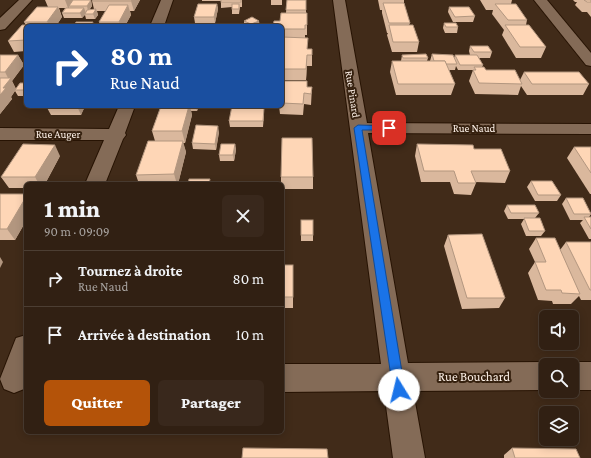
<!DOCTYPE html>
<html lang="fr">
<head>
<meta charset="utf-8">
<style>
  :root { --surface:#312013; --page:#39281c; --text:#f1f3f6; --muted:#a8a3a0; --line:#4c3e33; --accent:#b45309 }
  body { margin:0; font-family:"Crimson Pro",serif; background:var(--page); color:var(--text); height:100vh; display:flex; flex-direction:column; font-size:15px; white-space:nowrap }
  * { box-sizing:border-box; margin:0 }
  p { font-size:13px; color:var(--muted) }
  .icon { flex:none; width:22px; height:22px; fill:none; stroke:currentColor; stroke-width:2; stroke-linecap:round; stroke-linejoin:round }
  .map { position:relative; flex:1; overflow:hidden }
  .side { position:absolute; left:24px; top:182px; width:260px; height:252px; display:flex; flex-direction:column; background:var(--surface); border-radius:6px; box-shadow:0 2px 10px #0003,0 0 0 1px var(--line) }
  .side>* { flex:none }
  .banner { position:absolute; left:24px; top:24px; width:260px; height:84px; border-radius:6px; box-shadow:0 2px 10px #0003,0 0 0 1px var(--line); background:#1a4fa0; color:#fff; overflow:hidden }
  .tools { position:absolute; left:539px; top:310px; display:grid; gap:8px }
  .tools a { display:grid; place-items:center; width:40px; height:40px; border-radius:6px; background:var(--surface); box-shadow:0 2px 10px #0003,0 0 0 1px var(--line); font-size:20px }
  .pin { position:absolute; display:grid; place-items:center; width:34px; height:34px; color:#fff; margin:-17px; border-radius:8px; box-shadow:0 2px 6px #0006 }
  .me { position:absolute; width:44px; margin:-22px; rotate:351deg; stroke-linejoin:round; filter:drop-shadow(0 0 3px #0008) }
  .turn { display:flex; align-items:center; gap:14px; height:84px; padding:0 20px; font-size:18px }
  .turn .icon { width:52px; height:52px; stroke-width:2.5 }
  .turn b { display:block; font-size:28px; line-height:34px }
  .round { display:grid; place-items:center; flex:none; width:42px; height:42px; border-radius:6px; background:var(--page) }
  .head { display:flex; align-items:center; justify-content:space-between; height:68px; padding:0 20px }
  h1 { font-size:24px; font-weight:800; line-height:30px }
  .primary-button { display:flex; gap:8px; margin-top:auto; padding:8px 20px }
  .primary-button a { flex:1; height:46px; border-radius:6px; background:var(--accent); color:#fff; font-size:16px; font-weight:800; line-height:46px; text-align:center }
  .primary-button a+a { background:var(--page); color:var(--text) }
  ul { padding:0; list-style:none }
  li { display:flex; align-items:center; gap:12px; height:56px; padding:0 20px; border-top:1px solid var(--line) }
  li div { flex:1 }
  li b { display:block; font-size:15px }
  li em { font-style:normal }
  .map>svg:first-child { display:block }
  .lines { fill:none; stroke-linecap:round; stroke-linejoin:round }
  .minor-casing { stroke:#271303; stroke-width:2 }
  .minor { fill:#846b57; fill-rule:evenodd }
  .wall { fill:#dab89d }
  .shaded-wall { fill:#b2967f }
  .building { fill:#fed6b6; stroke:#b2967f }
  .route { fill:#1a73e8; stroke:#114b97 }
  .labels { text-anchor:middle; stroke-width:4; stroke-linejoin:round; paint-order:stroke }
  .street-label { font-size:11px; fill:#fef2e9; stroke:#36210f }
  .near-street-label { font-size:13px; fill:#fef2e9; stroke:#36210f }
</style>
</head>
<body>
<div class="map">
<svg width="591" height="458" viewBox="0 0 591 458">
  <rect width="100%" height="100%" fill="#412b19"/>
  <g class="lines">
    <g class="minor-casing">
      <g id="minor">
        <polygon points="19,0 32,0 5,29 0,30 0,18"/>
        <polygon points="161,0 173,0 164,26 150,26"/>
        <polygon points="333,0 345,0 367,123 591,124 591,134 368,133 408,363 546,362 553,365 546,365 546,390 413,391 425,458 393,458 384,391 282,392 282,364 381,364"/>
        <polygon points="534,0 547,0 591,53 591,66 586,65"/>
        <polygon points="119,106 135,106 125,133 126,135 123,139 105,184 85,184 104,140 0,140 0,128 109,129"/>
        <polygon points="26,335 26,384 24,389 14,393 4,389 0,379 16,338"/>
        <polygon points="572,362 591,362 591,390 572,390 572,365 565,365"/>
      </g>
    </g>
    <use href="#minor" class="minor"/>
  </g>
  <g class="wall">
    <polygon points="45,0 91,0 92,6 90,9 94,9 92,1 140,0 134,11 130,11 131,15 125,26 100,25 99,22 106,11 97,11 98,15 95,19 86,19 85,15 82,18 64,18 62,13 65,8 59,8 62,17 56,26 26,26 26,51 14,52 8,41 26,25 24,22 48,7"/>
    <polygon points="202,0 242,0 242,7 240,7 239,14 232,14 232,7 221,8 221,1 202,1"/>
    <rect x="271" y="0" width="11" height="5"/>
    <polygon points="287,0 306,0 306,13 307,13 307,35 305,35 305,38 307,49 312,49 312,66 307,66 306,80 282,80 282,26 280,21 286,13"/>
    <polygon points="378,0 404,0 404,4 410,23 409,25 419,42 417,52 392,52 387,35 388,33 387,33 382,13 382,10 380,10"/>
    <polygon points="480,0 512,0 511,4 527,20 526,25 546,47 541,58 516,58 502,35 504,30 492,14 493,10 486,10"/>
    <polygon points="573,0 591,0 591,17 587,12 582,12 575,5 577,2 575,2"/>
    <polygon points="217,4 218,9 215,23 195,23 194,17"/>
    <polygon points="449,7 475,16 473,22 453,22 448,12"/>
    <polygon points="244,21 260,26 244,26"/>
    <polygon points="444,23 458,27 457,33 445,33 443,28"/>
    <polygon points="470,46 492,52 490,58 479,58 483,65 482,67 486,70 520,80 524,72 589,84 583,95 527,95 521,86 518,95 475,94 469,81 473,70 458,70 456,66 455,70 449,70 455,84 451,95 396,95 390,72 392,61 401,61 402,55 428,58 427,61 430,61 432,54 454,58 455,55 470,55 469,51"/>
    <polygon points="0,55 18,55 24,65 12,81 16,89 26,83 26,96 18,96 15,91 11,97 12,99 0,114"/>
    <polygon points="282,81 307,87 312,87 311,105 304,104 303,115 280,114 279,106 282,106"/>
    <polygon points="46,106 85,106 81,115 51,115"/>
    <polygon points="161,106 199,106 197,111 191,111 192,115 185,143 183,143 186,152 178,184 139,184 136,175 155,141 152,131"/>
    <polygon points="252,108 264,108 264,114 263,127 230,127 229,121"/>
    <polygon points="219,132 216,150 193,149 192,143"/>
    <polygon points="235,144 236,150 234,161 220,161 219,155"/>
    <polygon points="417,144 474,149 510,171 505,183 475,182 476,183 471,195 454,194 450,182 421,182 415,156"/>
    <polygon points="574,147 591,147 591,194 590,194 567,158"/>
    <polygon points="60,156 45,184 26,184 26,188 9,188 1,177"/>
    <polygon points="281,177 313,177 313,189 282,189 282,184 281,184"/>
    <polygon points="531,181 561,195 557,201 535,201 527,187"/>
    <polygon points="0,194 26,194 26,221 15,240 0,240"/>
    <polygon points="566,198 591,214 589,217 591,217 591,239 589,239 580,223 583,220 570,220 562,204"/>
    <polygon points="507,205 539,213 535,218 545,231 541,236 526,236 521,224 524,219 508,219 504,211"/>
    <polygon points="301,220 313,235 313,241 301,241"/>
    <polygon points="448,235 505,298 499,308 462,309 444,246"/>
    <polygon points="536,238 560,250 566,242 591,242 591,300 581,300 579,296 571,304 553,304 552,301 538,300 528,273 535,262 529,249"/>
    <rect x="282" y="265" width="11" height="43"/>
    <polygon points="512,448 580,458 504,458 504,455"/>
  </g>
  <g class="shaded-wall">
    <polygon points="65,0 75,0 69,6 69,8 68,8"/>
    <polygon points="91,0 92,6 88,11 87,6"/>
    <polygon points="132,0 140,0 134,11 131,1"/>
    <polygon points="217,4 218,9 215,23 214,17"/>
    <polygon points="128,5 131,15 125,26 120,26 119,22"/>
    <polygon points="58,7 62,17 56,26 49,26 47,22"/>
    <polygon points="84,8 86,13 82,18 80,13"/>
    <polygon points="96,9 98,15 95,19 93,14"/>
    <polygon points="259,21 260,26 251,26 251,24"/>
    <polygon points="93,22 94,26 91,26"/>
    <polygon points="18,55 24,65 12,81 16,89 11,97 12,99 0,114 0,95 3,88 9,80 5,72"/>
    <polygon points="307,55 307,66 306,80 306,69"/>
    <polygon points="77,106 85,106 81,115"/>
    <polygon points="189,106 190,106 192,115 185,143 182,131"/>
    <polygon points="196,106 199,106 197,111"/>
    <polygon points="218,126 219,132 216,150 215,144"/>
    <polygon points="183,141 186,152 178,184 177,184 174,174"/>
    <polygon points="235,144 236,150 234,161 233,155"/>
    <polygon points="55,145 60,156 45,184 39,184 35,177"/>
    <polygon points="26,197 26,221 15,240 7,229"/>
    <polygon points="0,257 3,262 0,268"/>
  </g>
  <g class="building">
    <polygon points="73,0 91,0 87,6 69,6"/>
    <polygon points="93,0 132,0 131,1 92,1"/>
    <rect x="221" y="0" width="20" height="2"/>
    <polygon points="287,0 306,0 306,10 286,10"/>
    <polygon points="584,0 591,0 591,2 587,2"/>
    <polygon points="383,3 404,3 410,23 389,23"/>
    <polygon points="198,4 217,4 214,17 194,17"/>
    <rect x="232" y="4" width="7" height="5"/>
    <polygon points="495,4 516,4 527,20 508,20"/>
    <polygon points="109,5 128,5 119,22 99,22"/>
    <polygon points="37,7 58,7 47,22 24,22"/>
    <polygon points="449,7 469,7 475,16 455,17"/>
    <polygon points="66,8 84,8 80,13 62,13"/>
    <polygon points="96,9 93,14 85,14 87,10"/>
    <polygon points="281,13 307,13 307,25 305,25 305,29 282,29 282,26 273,26 274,21 280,21"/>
    <polygon points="252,17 259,21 251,24 244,21"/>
    <polygon points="76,22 93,22 91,26 74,26"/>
    <polygon points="444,23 456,23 458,27 446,27"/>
    <polygon points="22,25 44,25 43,26 26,26 26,40 8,41"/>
    <rect x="97" y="25" width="24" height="1"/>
    <polygon points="213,25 212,26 192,26"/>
    <polygon points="389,25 413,25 419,42 393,42"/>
    <polygon points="505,25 529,25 546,47 520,47"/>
    <polygon points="282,37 308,38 307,49 312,49 312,55 307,55 306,69 282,69"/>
    <polygon points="470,46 488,46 492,52 474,52"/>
    <polygon points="426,54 428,58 403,58 402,55"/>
    <polygon points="432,54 453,55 457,64 446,64 445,61 434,61"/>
    <polygon points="0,55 18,55 5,72 0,72"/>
    <polygon points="455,55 477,55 483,65 460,65"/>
    <polygon points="392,61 445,61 455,84 398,84"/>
    <polygon points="474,67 484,67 486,70 515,70 522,84 479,83 473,70 476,70"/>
    <polygon points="524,72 579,72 589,84 532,84"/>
    <polygon points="0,78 11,78 3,88 6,88 0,95"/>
    <polygon points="282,81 307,81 307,87 312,87 311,94 304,93 303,104 282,103"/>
    <polygon points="20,83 26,83 26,88 25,90 15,90"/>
    <polygon points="161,106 189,106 182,131 152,131"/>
    <polygon points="232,106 251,106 251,108 264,108 263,121 229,121"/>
    <polygon points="196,125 218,126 215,144 192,143"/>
    <polygon points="282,138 312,138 313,177 281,177"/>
    <polygon points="148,141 183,141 174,174 136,175"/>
    <polygon points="23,144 55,145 35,177 1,177"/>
    <polygon points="221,144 235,144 233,155 219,155"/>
    <polygon points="417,144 473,145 474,149 501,149 510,171 471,171 476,183 458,183 454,171 424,171"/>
    <polygon points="574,147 591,147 591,173"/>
    <polygon points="189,179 210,179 209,184 188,184"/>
    <polygon points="531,181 552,181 561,195 538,195"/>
    <polygon points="0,194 26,194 26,197 7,229 0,229"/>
    <polygon points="566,198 583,198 591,214 574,214"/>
    <polygon points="507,205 535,205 539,213 511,213"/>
    <polygon points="584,217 591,217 591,229"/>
    <polygon points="524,218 540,218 545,231 529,231"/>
    <rect x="301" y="220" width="12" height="15"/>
    <polygon points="482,234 505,298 467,298 448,235"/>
    <polygon points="536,238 555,238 580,294 562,293 561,290 546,290 535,262 546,262"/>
    <polygon points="566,242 591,242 591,290 590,290"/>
    <rect x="282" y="265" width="11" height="32"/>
    <polygon points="243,448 327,449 328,458 242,458"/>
    <polygon points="512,448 576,449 580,458 515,458"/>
  </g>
  <polygon class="route" points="358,125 389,126 393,128 389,130 362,130 405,390 403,395 399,396 395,395 393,390 354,128"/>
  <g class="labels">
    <g class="street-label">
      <text transform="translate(353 94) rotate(81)" y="4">Rue Pinard</text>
      <text x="474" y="132">Rue Naud</text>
      <text x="58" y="138">Rue Auger</text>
    </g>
    <g class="near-street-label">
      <text x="474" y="381">Rue Bouchard</text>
    </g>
  </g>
</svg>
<div class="tools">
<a><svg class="icon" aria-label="sound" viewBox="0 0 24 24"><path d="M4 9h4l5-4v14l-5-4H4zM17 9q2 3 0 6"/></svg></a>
<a><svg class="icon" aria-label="search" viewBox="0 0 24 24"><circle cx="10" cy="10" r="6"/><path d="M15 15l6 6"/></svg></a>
<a><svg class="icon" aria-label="layers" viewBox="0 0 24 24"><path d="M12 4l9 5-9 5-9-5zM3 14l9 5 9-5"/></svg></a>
</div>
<div class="pin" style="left:389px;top:128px;background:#d93025"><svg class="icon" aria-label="arrive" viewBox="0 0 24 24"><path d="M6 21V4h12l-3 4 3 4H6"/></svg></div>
<svg class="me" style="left:399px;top:390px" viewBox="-20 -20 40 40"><circle r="19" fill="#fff"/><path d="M0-13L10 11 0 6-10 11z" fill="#1a73e8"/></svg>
<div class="banner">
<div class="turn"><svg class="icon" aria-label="right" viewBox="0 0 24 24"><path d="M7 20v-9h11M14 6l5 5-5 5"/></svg><div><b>80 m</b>Rue Naud</div></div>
</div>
<section class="side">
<div class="head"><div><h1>1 min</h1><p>90 m · 09:09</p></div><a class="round"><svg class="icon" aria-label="close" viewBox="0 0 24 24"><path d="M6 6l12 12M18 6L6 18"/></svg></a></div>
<ul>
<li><svg class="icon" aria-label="right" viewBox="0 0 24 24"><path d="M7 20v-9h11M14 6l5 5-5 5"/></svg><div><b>Tournez à droite</b><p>Rue Naud</p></div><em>80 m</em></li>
<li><svg class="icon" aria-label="arrive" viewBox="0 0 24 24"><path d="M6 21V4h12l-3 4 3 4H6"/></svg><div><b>Arrivée à destination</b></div><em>10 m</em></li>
</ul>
<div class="primary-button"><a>Quitter</a><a>Partager</a></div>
</section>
</div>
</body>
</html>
